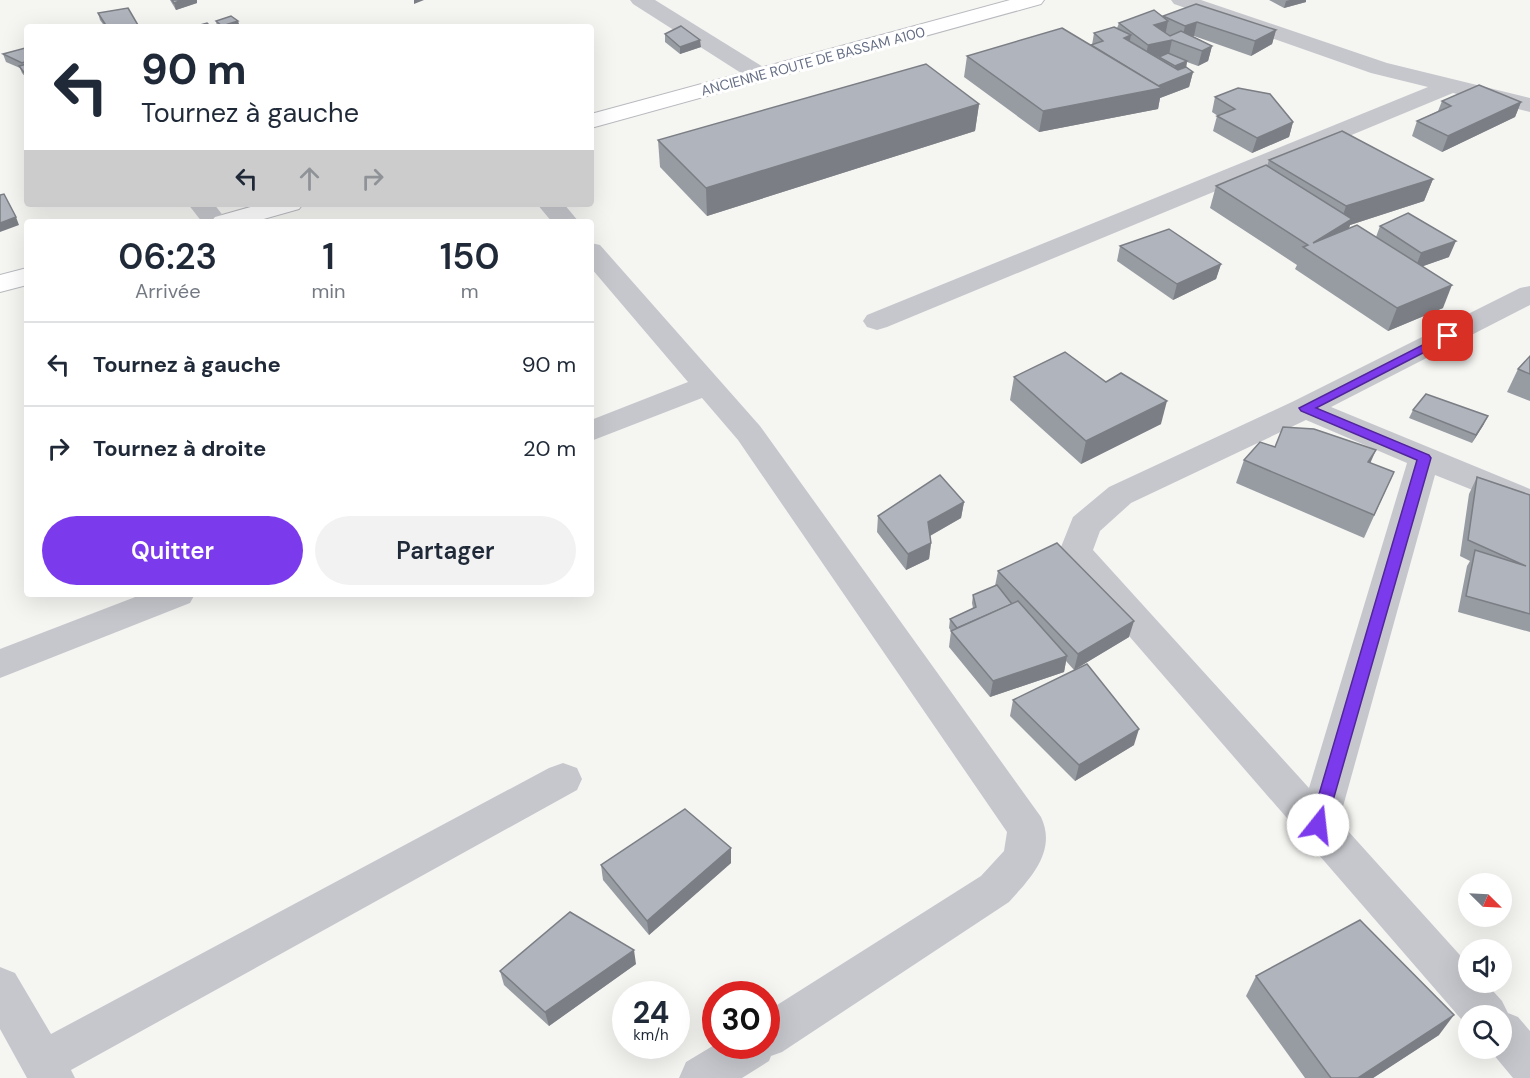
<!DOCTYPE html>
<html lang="fr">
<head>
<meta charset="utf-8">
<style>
  :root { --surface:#fff; --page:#f2f2f3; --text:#1f2937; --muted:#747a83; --line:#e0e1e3; --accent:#7c3aed }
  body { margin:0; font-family:"DM Sans",sans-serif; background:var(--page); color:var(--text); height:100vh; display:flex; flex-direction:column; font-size:22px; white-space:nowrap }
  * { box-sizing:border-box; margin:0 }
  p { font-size:20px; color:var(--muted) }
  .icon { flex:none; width:33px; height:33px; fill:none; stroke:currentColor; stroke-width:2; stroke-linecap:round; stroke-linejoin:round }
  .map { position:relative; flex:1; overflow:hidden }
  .side { position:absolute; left:24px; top:219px; width:570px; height:378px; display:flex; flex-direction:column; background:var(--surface); border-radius:6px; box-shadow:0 6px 24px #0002 }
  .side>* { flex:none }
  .top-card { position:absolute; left:24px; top:24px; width:570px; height:183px; border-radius:6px; box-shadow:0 6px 24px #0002; background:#fff; color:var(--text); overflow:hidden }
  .needle { width:39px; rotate:114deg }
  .controls { position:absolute; left:1458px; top:873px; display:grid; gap:12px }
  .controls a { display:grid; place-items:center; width:54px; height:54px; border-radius:50%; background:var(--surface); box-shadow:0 6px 24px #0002; font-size:30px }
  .speed { position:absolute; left:612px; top:981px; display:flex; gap:12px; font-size:30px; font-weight:700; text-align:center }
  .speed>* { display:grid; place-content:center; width:78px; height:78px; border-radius:50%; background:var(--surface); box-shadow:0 6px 24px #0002; line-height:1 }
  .speed small { font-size:15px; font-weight:400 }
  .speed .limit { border:9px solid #d22; background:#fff; color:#111 }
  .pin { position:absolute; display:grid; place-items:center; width:51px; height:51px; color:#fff; margin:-26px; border-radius:12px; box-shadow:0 3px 9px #0006 }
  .me { position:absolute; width:66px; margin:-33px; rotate:16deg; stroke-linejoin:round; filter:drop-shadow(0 0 4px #0008) }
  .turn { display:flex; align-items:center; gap:21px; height:126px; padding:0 18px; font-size:27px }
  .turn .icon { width:78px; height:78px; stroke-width:2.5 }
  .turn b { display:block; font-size:42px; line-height:51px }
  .lanes { display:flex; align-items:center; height:57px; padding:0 18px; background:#0003; justify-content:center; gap:30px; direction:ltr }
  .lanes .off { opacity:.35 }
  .eta { display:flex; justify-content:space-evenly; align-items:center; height:102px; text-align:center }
  .eta b { font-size:36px; font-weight:600; line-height:42px }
  .button { display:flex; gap:12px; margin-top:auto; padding:12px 18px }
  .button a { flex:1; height:69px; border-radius:36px; background:var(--accent); color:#fff; font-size:24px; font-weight:600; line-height:69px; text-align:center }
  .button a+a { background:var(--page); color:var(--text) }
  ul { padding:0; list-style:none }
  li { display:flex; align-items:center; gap:18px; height:84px; padding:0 18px; border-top:2px solid var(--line) }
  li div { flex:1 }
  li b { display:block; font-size:22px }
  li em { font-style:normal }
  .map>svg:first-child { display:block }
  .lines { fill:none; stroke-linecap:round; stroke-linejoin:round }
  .major-casing { stroke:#b8babf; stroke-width:2 }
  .minor { fill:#c6c7cc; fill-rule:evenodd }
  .major { fill:#fff; fill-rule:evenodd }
  .wall { fill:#979ba2 }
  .shaded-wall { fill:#7b7e84 }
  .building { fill:#b0b4bc; stroke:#7b7e84; stroke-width:1.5 }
  .route { fill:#7c3aed; stroke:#51269a; stroke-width:1.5 }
  .labels { text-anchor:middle; stroke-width:6; stroke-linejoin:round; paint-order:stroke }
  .far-street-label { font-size:14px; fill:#646d84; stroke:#fff }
</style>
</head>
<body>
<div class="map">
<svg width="1530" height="1078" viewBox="0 0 1530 1078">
  <rect width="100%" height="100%" fill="#f5f6f2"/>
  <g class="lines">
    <g class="major-casing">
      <g id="major">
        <polygon points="1010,0 1044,0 1041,4 591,128 591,114"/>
        <polygon points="261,204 303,204 299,209 253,222 211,222 215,217"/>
        <polygon points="27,268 27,285 0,292 0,275"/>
      </g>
    </g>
    <g class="minor">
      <polygon points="630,0 655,0 768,70 771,75 768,80 760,82 752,80 633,4"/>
      <polygon points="1171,0 1201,0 1387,63 1530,98 1530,112 1453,93 887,327 877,330 867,327 863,321 867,315 1428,87 1371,73 1174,4"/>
      <polygon points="188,204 214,204 228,222 202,222"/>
      <polygon points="537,204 564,204 579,222 552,222"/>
      <path d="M 591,243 L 600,245 L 760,426 L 1041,817 C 1057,851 1031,878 1009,902 L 782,1052 L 771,1056 L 769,1061 L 742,1078 L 679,1078 L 686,1062 L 716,1044 L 766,1046 L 766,1012 L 981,876 L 1004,851 L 1007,832 L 738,440 L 702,398 L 591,441 L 591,420 L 688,382 L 591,268 Z"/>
      <path d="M 1530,286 L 1530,305 L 1331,407 L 1530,489 L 1530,513 L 1435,475 L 1339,821 L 1468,964 L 1468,982 L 1485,982 L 1502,1001 L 1508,1013 L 1518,1017 L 1530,1031 L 1530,1078 L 1513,1078 L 1488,1048 L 1502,1048 L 1502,1016 L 1468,1016 L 1468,1027 L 1064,561 L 1059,552 L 1073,517 L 1109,487 L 1294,401 L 1520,288 ZM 1306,420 L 1407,463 L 1309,788 L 1093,550 L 1100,531 L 1131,503 Z"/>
      <polygon points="143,594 195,594 190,603 0,678 0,649"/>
      <polygon points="563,763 577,768 582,779 577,790 71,1070 75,1078 27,1078 0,1029 0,967 15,973 51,1034 549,768"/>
    </g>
    <use href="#major" class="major"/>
  </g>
  <g class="wall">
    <polygon points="170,0 197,0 197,3 176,10"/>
    <polygon points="1269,0 1306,0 1306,2 1284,8"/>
    <polygon points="98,13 138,25 139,27 105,27 100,20"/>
    <polygon points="1163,16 1276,30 1272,44 1251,56 1194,36 1193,36 1212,46 1208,61 1198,66 1187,62 1186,67 1193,72 1189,87 1160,98 1158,109 1039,132 964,77 967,56 1091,45 1092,45 1094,33 1117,28 1119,23 1163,17"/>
    <polygon points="216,21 240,26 241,27 217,27"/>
    <polygon points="665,34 701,47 680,54 665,42"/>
    <polygon points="27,51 27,79 22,73 20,68 6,62 3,54"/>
    <polygon points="1215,97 1293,122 1289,137 1252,153 1213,131 1217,116 1218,116 1212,112"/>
    <polygon points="1442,101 1521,102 1515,117 1442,152 1412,136 1417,121 1438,111"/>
    <polygon points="979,104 975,131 707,216 660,167 658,140"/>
    <polygon points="1269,160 1433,179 1424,201 1350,225 1349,228 1376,237 1380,226 1449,257 1423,266 1443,308 1388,331 1295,269 1297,265 1210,208 1216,186 1267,166"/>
    <polygon points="1120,246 1221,264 1216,279 1173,300 1117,261"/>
    <polygon points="1530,356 1530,401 1507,392 1518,369"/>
    <polygon points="1014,377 1161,424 1081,464 1010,400"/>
    <polygon points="1413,410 1484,424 1472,443 1409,418"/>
    <polygon points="1275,447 1370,463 1394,472 1364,538 1236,483 1244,460"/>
    <polygon points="1477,477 1530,495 1530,632 1458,612 1467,566 1470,561 1460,556 1469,494"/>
    <polygon points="964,502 961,518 930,536 931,543 929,559 906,570 877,532 878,516"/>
    <polygon points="998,571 1129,637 1074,670 1066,661 1064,672 990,697 949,647 951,631 949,628 950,619 973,608 972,603 973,595 995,586"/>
    <polygon points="1013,700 1134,745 1075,781 1010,716"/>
    <polygon points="731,848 731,863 649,935 603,880 601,865"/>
    <polygon points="636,964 549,1026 504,985 500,971"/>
    <polygon points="1256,976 1439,1035 1373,1078 1305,1078 1246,996"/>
  </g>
  <g class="shaded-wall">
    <polygon points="182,0 197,0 197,3 176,10 174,3"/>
    <polygon points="414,0 424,0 414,4"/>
    <polygon points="1290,0 1306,0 1306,2 1284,8 1286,1"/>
    <polygon points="238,21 240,27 222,27 222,26"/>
    <polygon points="1168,21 1165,36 1154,25"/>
    <polygon points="1197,22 1194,36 1182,40 1185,26"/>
    <polygon points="1276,30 1272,44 1251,56 1255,41"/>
    <polygon points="1131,35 1128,50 1124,38"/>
    <polygon points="700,40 701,47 680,54 680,47"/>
    <polygon points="1172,40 1169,54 1145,60 1148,45"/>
    <polygon points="1212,46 1208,61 1198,66 1202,51"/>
    <polygon points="1187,61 1186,68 1173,74 1175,66"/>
    <polygon points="1193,72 1189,87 1160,98 1158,109 1039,132 1043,111 1151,88"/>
    <polygon points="1521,102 1515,117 1442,152 1448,136"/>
    <polygon points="979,104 975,131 707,216 706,188"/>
    <polygon points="1293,122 1289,137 1252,153 1257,138"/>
    <polygon points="1433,179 1424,201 1350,225 1344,241 1313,243 1339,227 1346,206"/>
    <polygon points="16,217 19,225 0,232 0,223"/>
    <polygon points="1456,241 1449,257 1415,269 1421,253"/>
    <polygon points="1221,264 1216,279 1173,300 1177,284"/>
    <polygon points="1452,285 1443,308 1388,331 1397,308"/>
    <polygon points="1167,401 1161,424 1081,464 1086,441"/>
    <polygon points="1488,416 1484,424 1472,443 1476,435"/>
    <polygon points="1376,450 1366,473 1368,462"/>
    <polygon points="964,502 961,518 926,538 928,522"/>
    <polygon points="931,543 929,559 906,570 908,554"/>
    <polygon points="1134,621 1129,637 1074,670 1078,654"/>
    <polygon points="1067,656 1064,672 990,697 993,681"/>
    <polygon points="1139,729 1134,745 1075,781 1079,765"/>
    <polygon points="731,848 731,863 649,935 647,921"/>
    <polygon points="634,950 636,964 549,1026 545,1012"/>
    <polygon points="1454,1015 1439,1035 1373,1078 1358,1078"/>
  </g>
  <g class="building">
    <polygon points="172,0 182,0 174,3"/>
    <polygon points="1196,4 1276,30 1255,41 1197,22 1185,26 1163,16"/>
    <polygon points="128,8 138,25 132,27 107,27 98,13"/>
    <polygon points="1154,10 1168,21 1154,25 1170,36 1181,31 1212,46 1202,51 1172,40 1148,45 1119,23"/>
    <polygon points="231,16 238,21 222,26 216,21"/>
    <polygon points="207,23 211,27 193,27"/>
    <polygon points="239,25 241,27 230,27"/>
    <polygon points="681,26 700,40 680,47 665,34"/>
    <polygon points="1114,27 1131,35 1124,38 1178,70 1186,67 1193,72 1158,86 1091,45 1103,41 1094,33"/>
    <polygon points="1062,28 1162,88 1043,111 967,56"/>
    <polygon points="25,48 27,51 27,61 22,63 3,54"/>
    <polygon points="1168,53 1187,61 1175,66 1159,57"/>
    <polygon points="27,64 27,75 26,75 19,66"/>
    <polygon points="926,64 979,104 706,188 658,140"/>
    <polygon points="1479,85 1521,102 1448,136 1417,121 1451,106 1442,101"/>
    <polygon points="1238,88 1270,94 1293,122 1257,138 1217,116 1235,109 1215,97"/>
    <polygon points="1342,131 1433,179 1346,206 1269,160"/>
    <polygon points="1266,165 1352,219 1313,243 1357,225 1452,285 1397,308 1303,247 1308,245 1216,186"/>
    <polygon points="4,194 16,217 0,223 0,195"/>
    <polygon points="1408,213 1456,241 1421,253 1380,226"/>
    <polygon points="1169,229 1221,264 1177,284 1120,246"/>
    <polygon points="1065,352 1106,382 1121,373 1167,401 1086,441 1014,377"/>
    <polygon points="1530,356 1530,374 1518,369"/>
    <polygon points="1426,394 1488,416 1476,435 1413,410"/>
    <polygon points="1283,427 1314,429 1376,450 1368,462 1394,472 1374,515 1244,460 1260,442 1275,447"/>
    <polygon points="940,475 964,502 928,522 931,543 908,554 878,516"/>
    <polygon points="1477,477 1530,495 1530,614 1466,596 1475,550 1526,566 1468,540"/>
    <polygon points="1057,543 1134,621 1078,654 998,571"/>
    <polygon points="997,585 1012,604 957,628 950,619 976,607 973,595"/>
    <polygon points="1018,601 1067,656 993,681 951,631"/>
    <polygon points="1087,664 1139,729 1079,765 1013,700"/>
    <polygon points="685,809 731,848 647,921 601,865"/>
    <polygon points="570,912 634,950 545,1012 500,971"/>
    <polygon points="1360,920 1454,1015 1358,1078 1331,1078 1256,976"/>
  </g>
  <polygon class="route" points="1448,332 1452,333 1452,338 1316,408 1429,455 1431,458 1326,825 1324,830 1318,832 1312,830 1310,825 1417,460 1301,411 1299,408"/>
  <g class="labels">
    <g class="far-street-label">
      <text transform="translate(813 61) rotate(-15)" y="5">ANCIENNE ROUTE DE BASSAM A100</text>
    </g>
  </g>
</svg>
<div class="controls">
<a><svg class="needle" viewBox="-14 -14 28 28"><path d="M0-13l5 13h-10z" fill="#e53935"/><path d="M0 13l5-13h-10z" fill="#747a83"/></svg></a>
<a><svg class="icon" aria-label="sound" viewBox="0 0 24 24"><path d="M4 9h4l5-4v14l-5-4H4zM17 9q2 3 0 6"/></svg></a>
<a><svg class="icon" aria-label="search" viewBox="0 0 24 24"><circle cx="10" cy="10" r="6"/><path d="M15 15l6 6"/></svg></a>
</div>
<div class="speed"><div>24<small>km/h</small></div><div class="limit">30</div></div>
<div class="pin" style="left:1448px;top:336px;background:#d93025"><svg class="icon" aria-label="arrive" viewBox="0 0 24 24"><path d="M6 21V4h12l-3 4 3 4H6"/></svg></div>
<svg class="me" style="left:1318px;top:825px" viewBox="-20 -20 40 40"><circle r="19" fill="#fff"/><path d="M0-13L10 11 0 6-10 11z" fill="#7c3aed"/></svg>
<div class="top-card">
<div class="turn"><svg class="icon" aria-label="left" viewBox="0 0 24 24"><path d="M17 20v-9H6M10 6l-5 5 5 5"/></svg><div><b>90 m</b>Tournez à gauche</div></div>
<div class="lanes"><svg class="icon" aria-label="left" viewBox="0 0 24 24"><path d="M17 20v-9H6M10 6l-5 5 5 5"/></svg><svg class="icon off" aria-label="ahead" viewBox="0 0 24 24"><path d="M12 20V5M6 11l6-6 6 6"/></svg><svg class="icon off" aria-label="right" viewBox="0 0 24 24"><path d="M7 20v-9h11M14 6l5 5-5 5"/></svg></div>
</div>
<section class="side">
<div class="eta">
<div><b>06:23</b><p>Arrivée</p></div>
<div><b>1</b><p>min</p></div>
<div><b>150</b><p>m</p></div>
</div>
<ul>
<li><svg class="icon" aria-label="left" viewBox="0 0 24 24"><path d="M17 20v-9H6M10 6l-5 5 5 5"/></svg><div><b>Tournez à gauche</b></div><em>90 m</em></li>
<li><svg class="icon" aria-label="right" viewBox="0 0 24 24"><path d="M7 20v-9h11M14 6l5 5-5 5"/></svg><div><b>Tournez à droite</b></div><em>20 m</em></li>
</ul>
<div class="button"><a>Quitter</a><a>Partager</a></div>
</section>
</div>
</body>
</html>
